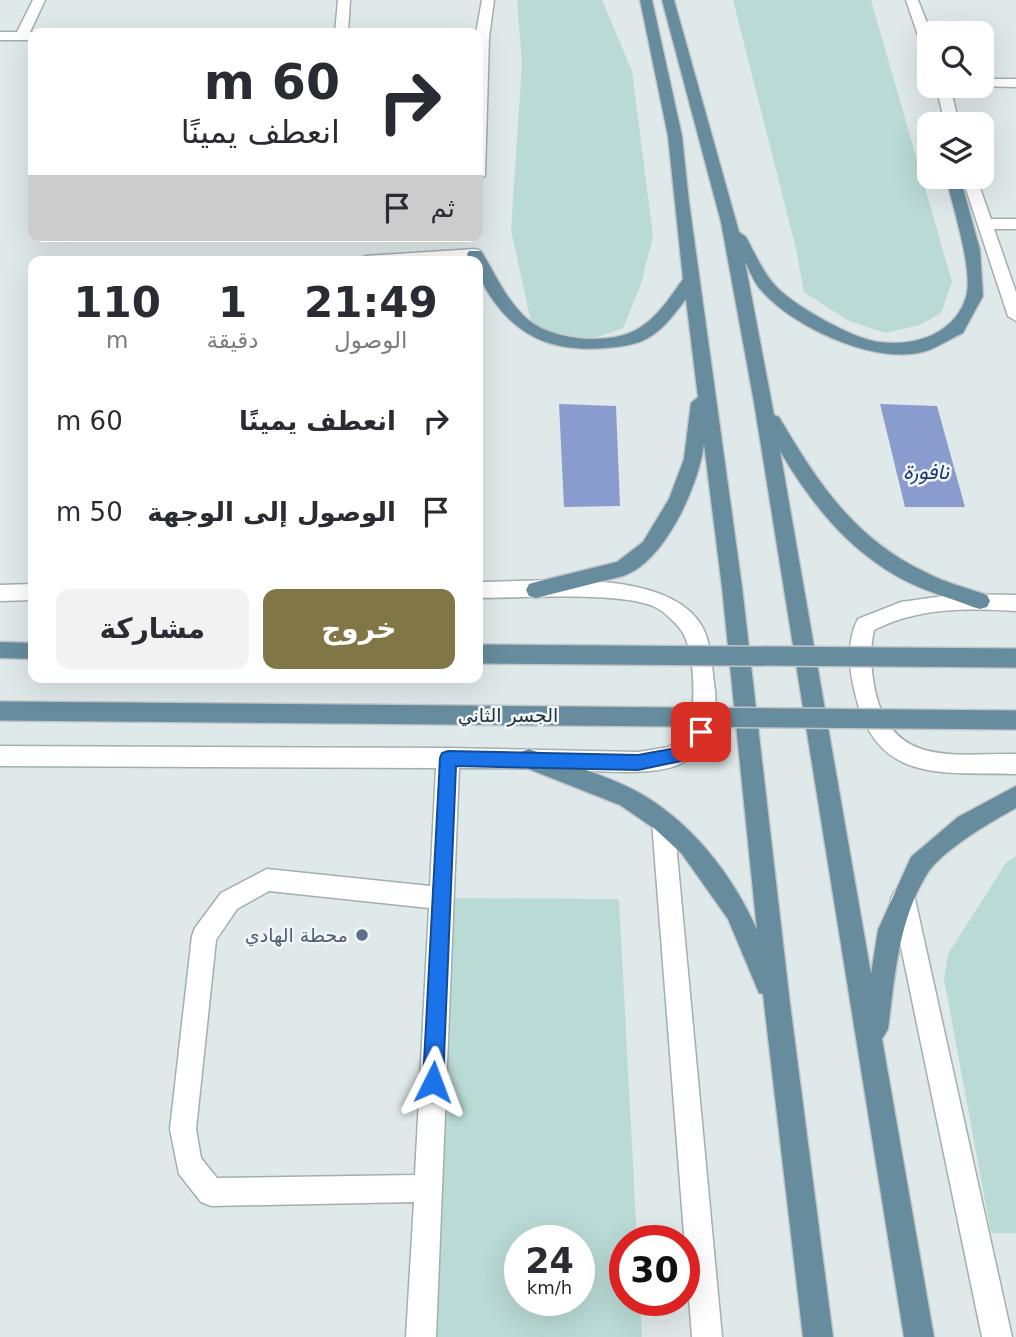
<!DOCTYPE html>
<html lang="ar">
<head>
<meta charset="utf-8">
<style>
  :root { --surface:#fff; --page:#f2f2f3; --text:#2b2b33; --muted:#7c7c81; --accent:#817646 }
  body { margin:0; font-family:"DejaVu Sans",Vazirmatn,sans-serif; background:var(--page); color:var(--text); direction:rtl; height:100vh; display:flex; flex-direction:column; font-size:26px; white-space:nowrap }
  * { box-sizing:border-box; margin:0 }
  p { font-size:23px; color:var(--muted) }
  .icon { flex:none; width:38px; height:38px; fill:none; stroke:currentColor; stroke-width:2; stroke-linecap:round; stroke-linejoin:round }
  .map { position:relative; flex:1; overflow:hidden; direction:ltr }
  .side { position:absolute; left:28px; top:256px; width:455px; height:427px; display:flex; flex-direction:column; background:var(--surface); border-radius:14px; box-shadow:0 7px 28px #0002; direction:rtl }
  .side>* { flex:none }
  .hud { position:absolute; left:28px; top:28px; width:455px; height:214px; border-radius:14px; box-shadow:0 7px 28px #0002; direction:rtl; background:#fff; color:var(--text); overflow:hidden }
  .buttons { position:absolute; left:917px; top:21px; display:grid; gap:14px }
  .buttons a { display:grid; place-items:center; width:77px; height:77px; border-radius:14px; background:var(--surface); box-shadow:0 7px 28px #0002; font-size:35px }
  .speed { position:absolute; left:504px; top:1225px; display:flex; gap:14px; font-size:35px; font-weight:700; text-align:center }
  .speed>* { display:grid; place-content:center; width:91px; height:91px; border-radius:50%; background:var(--surface); box-shadow:0 7px 28px #0002; line-height:1 }
  .speed small { font-size:18px; font-weight:400 }
  .speed .limit { border:10px solid #d22; background:#fff; color:#111 }
  .pin { position:absolute; display:grid; place-items:center; width:60px; height:60px; color:#fff; margin:-30px; border-radius:14px; box-shadow:0 4px 10px #0006 }
  .me { position:absolute; width:77px; margin:-38px; rotate:3deg; stroke-linejoin:round; filter:drop-shadow(0 0 5px #0008) }
  .turn { display:flex; align-items:center; gap:24px; height:147px; padding:0 28px; font-size:32px }
  .turn .icon { width:91px; height:91px; stroke-width:2.5 }
  .turn b { display:block; font-size:49px; line-height:60px }
  .then { display:flex; align-items:center; height:66px; padding:0 28px; background:#0003; gap:14px; font-size:26px }
  .eta { display:flex; justify-content:space-evenly; align-items:center; height:119px; text-align:center }
  .eta b { font-size:42px; font-weight:800; line-height:49px }
  .cta { display:flex; gap:14px; margin-top:auto; padding:14px 28px }
  .cta a { flex:1; height:80px; border-radius:14px; background:var(--accent); color:#fff; font-size:28px; font-weight:800; line-height:80px; text-align:center }
  .cta a+a { background:var(--page); color:var(--text) }
  ul { padding:0; list-style:none }
  li { display:flex; align-items:center; gap:21px; height:91px; padding:0 28px }
  li div { flex:1 }
  li b { display:block; font-size:26px }
  li em { font-style:normal }
  .map>svg:first-child { display:block }
  .green { fill:#badad5; fill-rule:evenodd }
  .water { fill:#8a9ccd }
  .lines { fill:none; stroke-linecap:round; stroke-linejoin:round }
  .minor-casing { stroke:#a3aeb1; stroke-width:3 }
  .major-casing { stroke:#c1c6c8; stroke-width:3 }
  .minor { fill:#fff; fill-rule:evenodd }
  .major { fill:#678c9d; fill-rule:evenodd }
  .major-bridge-casing { stroke:#c1c6c8; stroke-width:22; stroke-linecap:butt }
  .major-bridge { stroke:#678c9d; stroke-width:19 }
  .route { fill:#1a73e8; stroke:#114b97; stroke-width:2 }
  .service-dot { fill:#5c6f8a; stroke:#f0f6f7; stroke-width:2.5 }
  .labels { text-anchor:middle; stroke-width:5; stroke-linejoin:round; paint-order:stroke }
  .street-label { font-size:19px; fill:#223239; stroke:#f0f6f7 }
  .service-label { font-size:19px; fill:#4e5e75; stroke:#f0f6f7; text-anchor:end }
  .water-label { font-size:21px; font-style:italic; fill:#1f3471; stroke:#f0f6f7 }
</style>
</head>
<body>
<div class="map">
<svg width="1016" height="1337" viewBox="0 0 1016 1337">
  <rect width="100%" height="100%" fill="#e0e9ea"/>
  <g class="green">
    <path d="M 517,0 L 602,0 L 632,71 L 653,236 L 641,284 L 623,328 C 588,342 563,346 531,322 L 511,230 L 522,63 Z"/>
    <polygon points="733,0 871,0 952,282 941,313 920,325 885,333 849,321 804,292 796,249"/>
    <polygon points="1016,856 1016,1233 991,1233 944,979 948,954 1006,863"/>
    <path d="M 442,898 L 619,899 L 637,1241 L 625,1241 L 625,1300 L 640,1300 L 642,1337 L 432,1337 ZM 520,1241 L 579,1241 L 579,1300 L 520,1300 Z"/>
  </g>
  <g class="water">
    <polygon points="559,404 616,406 620,506 564,507"/>
    <polygon points="880,404 937,406 965,507 905,507"/>
  </g>
  <g class="lines">
    <g class="minor-casing">
      <g id="minor">
        <polygon points="33,0 45,0 30,32 38,33 33,33 33,40 0,40 0,32 17,32"/>
        <polygon points="338,0 350,0 348,33 335,33"/>
        <polygon points="482,0 494,0 489,38 485,176 478,180 476,33"/>
        <polygon points="906,0 918,0 931,33 929,51 922,47"/>
        <polygon points="982,79 1016,79 1016,87 977,86 982,86"/>
        <polygon points="936,86 950,86 959,124 945,124"/>
        <polygon points="962,177 976,177 991,219 1016,219 1016,229 994,229 1016,292 1016,321 1008,316"/>
        <polygon points="475,249 481,251 483,254 481,257 447,261 357,261 365,256"/>
        <path d="M 478,582 C 538,582 670,566 703,628 C 712,646 712,671 715,691 C 718,720 709,748 682,763 C 655,778 586,770 555,769 C 523,768 491,768 459,768 L 436,1337 L 406,1337 L 414,1202 L 211,1206 L 201,1202 L 179,1174 L 170,1129 L 192,936 L 195,928 L 221,893 L 267,869 L 430,886 L 436,768 L 0,766 L 0,746 L 448,748 L 638,752 L 669,747 L 691,728 C 694,700 696,664 685,637 C 682,628 664,611 655,607 C 623,591 518,598 478,598 ZM 269,891 L 429,908 L 415,1175 L 217,1178 L 201,1158 L 196,1129 L 216,940 L 237,909 Z"/>
        <polygon points="33,584 33,600 0,601 0,585"/>
        <path d="M 958,594 L 1016,595 L 1016,611 C 967,608 919,607 874,630 C 869,652 871,673 876,695 C 895,768 956,753 1016,754 L 1016,774 C 940,772 876,784 855,693 C 849,669 846,642 858,619 L 901,602 Z"/>
        <polygon points="663,812 671,815 674,822 722,1337 692,1337 652,822 655,815"/>
        <polygon points="903,888 911,891 915,899 1012,1337 982,1337 891,899 895,891"/>
      </g>
    </g>
    <g class="major-casing">
      <g id="major">
        <path d="M 640,0 L 652,0 L 682,136 L 689,202 L 742,587 L 790,1004 L 833,1337 L 803,1337 L 763,994 L 759,993 L 728,919 L 682,854 L 655,829 L 620,805 L 521,766 L 518,759 L 521,752 L 529,749 L 537,752 C 569,765 606,775 636,791 C 690,820 733,875 757,930 L 722,587 L 704,444 C 699,485 665,562 623,576 L 536,598 L 529,596 L 526,590 L 529,584 L 536,582 L 617,562 L 643,542 L 669,499 L 684,459 L 691,403 L 698,397 L 686,299 C 675,313 664,329 648,338 C 636,345 620,347 606,348 C 558,352 521,340 493,300 C 484,287 478,277 478,261 L 470,261 L 467,254 L 469,251 L 481,251 C 495,273 505,298 525,317 C 550,341 612,347 641,327 C 659,315 671,296 683,279 L 668,136 Z"/>
        <path d="M 662,0 L 674,0 L 739,232 L 746,237 C 754,252 762,270 773,283 C 790,304 853,339 879,342 C 914,347 955,334 966,297 C 974,271 952,205 946,177 L 960,177 L 980,250 L 983,296 L 965,329 L 963,333 C 949,339 933,351 918,353 C 870,362 793,327 761,290 C 754,283 750,271 745,262 L 774,415 L 779,417 C 818,483 854,539 927,573 C 946,583 967,588 987,595 L 990,601 L 987,607 L 980,609 L 973,607 C 953,599 931,593 912,584 C 853,556 813,507 780,451 L 871,974 L 878,930 L 911,857 L 958,817 L 1016,786 L 1016,808 C 992,821 941,851 927,874 C 898,921 895,976 888,1029 L 882,1039 L 934,1337 L 904,1337 L 754,402 L 721,222 Z"/>
        <polygon points="0,642 33,643 33,659 0,658"/>
      </g>
    </g>
    <use href="#minor" class="minor"/>
    <use href="#major" class="major"/>
    <g class="major-bridge-casing">
      <g id="major-bridge">
        <polyline points="478,654 1016,658"/>
        <polyline points="0,711 1016,720"/>
      </g>
    </g>
    <use href="#major-bridge" class="major-bridge"/>
  </g>
  <polygon class="route" points="701,725 707,727 709,732 707,737 681,761 638,770 456,766 443,1082 440,1089 433,1092 426,1089 423,1082 440,758 442,753 448,751 638,755 671,749"/>
  <circle class="service-dot" cx="362" cy="935" r="7"/>
  <g class="labels">
    <g class="street-label">
      <text x="508" y="722">الجسر الثاني</text>
    </g>
    <g class="service-label">
      <text x="348" y="942">محطة الهادي</text>
    </g>
    <g class="water-label">
      <text x="926" y="479">نافورة</text>
    </g>
  </g>
</svg>
<div class="buttons">
<a><svg class="icon" aria-label="search" viewBox="0 0 24 24"><circle cx="10" cy="10" r="6"/><path d="M15 15l6 6"/></svg></a>
<a><svg class="icon" aria-label="layers" viewBox="0 0 24 24"><path d="M12 4l9 5-9 5-9-5zM3 14l9 5 9-5"/></svg></a>
</div>
<div class="speed"><div>24<small>km/h</small></div><div class="limit">30</div></div>
<div class="pin" style="left:701px;top:732px;background:#d93025"><svg class="icon" aria-label="arrive" viewBox="0 0 24 24"><path d="M6 21V4h12l-3 4 3 4H6"/></svg></div>
<svg class="me" style="left:433px;top:1082px" viewBox="-20 -20 40 40"><path d="M0-17L14 15 0 8-14 15z" fill="#1a73e8" stroke="#fff" stroke-width="4"/></svg>
<div class="hud">
<div class="turn"><svg class="icon" aria-label="right" viewBox="0 0 24 24"><path d="M7 20v-9h11M14 6l5 5-5 5"/></svg><div><b>60 m</b>انعطف يمينًا</div></div>
<div class="then">ثم<svg class="icon" aria-label="arrive" viewBox="0 0 24 24"><path d="M6 21V4h12l-3 4 3 4H6"/></svg></div>
</div>
<section class="side">
<div class="eta">
<div><b>21:49</b><p>الوصول</p></div>
<div><b>1</b><p>دقيقة</p></div>
<div><b>110</b><p>m</p></div>
</div>
<ul>
<li><svg class="icon" aria-label="right" viewBox="0 0 24 24"><path d="M7 20v-9h11M14 6l5 5-5 5"/></svg><div><b>انعطف يمينًا</b></div><em>60 m</em></li>
<li><svg class="icon" aria-label="arrive" viewBox="0 0 24 24"><path d="M6 21V4h12l-3 4 3 4H6"/></svg><div><b>الوصول إلى الوجهة</b></div><em>50 m</em></li>
</ul>
<div class="cta"><a>خروج</a><a>مشاركة</a></div>
</section>
</div>
</body>
</html>
